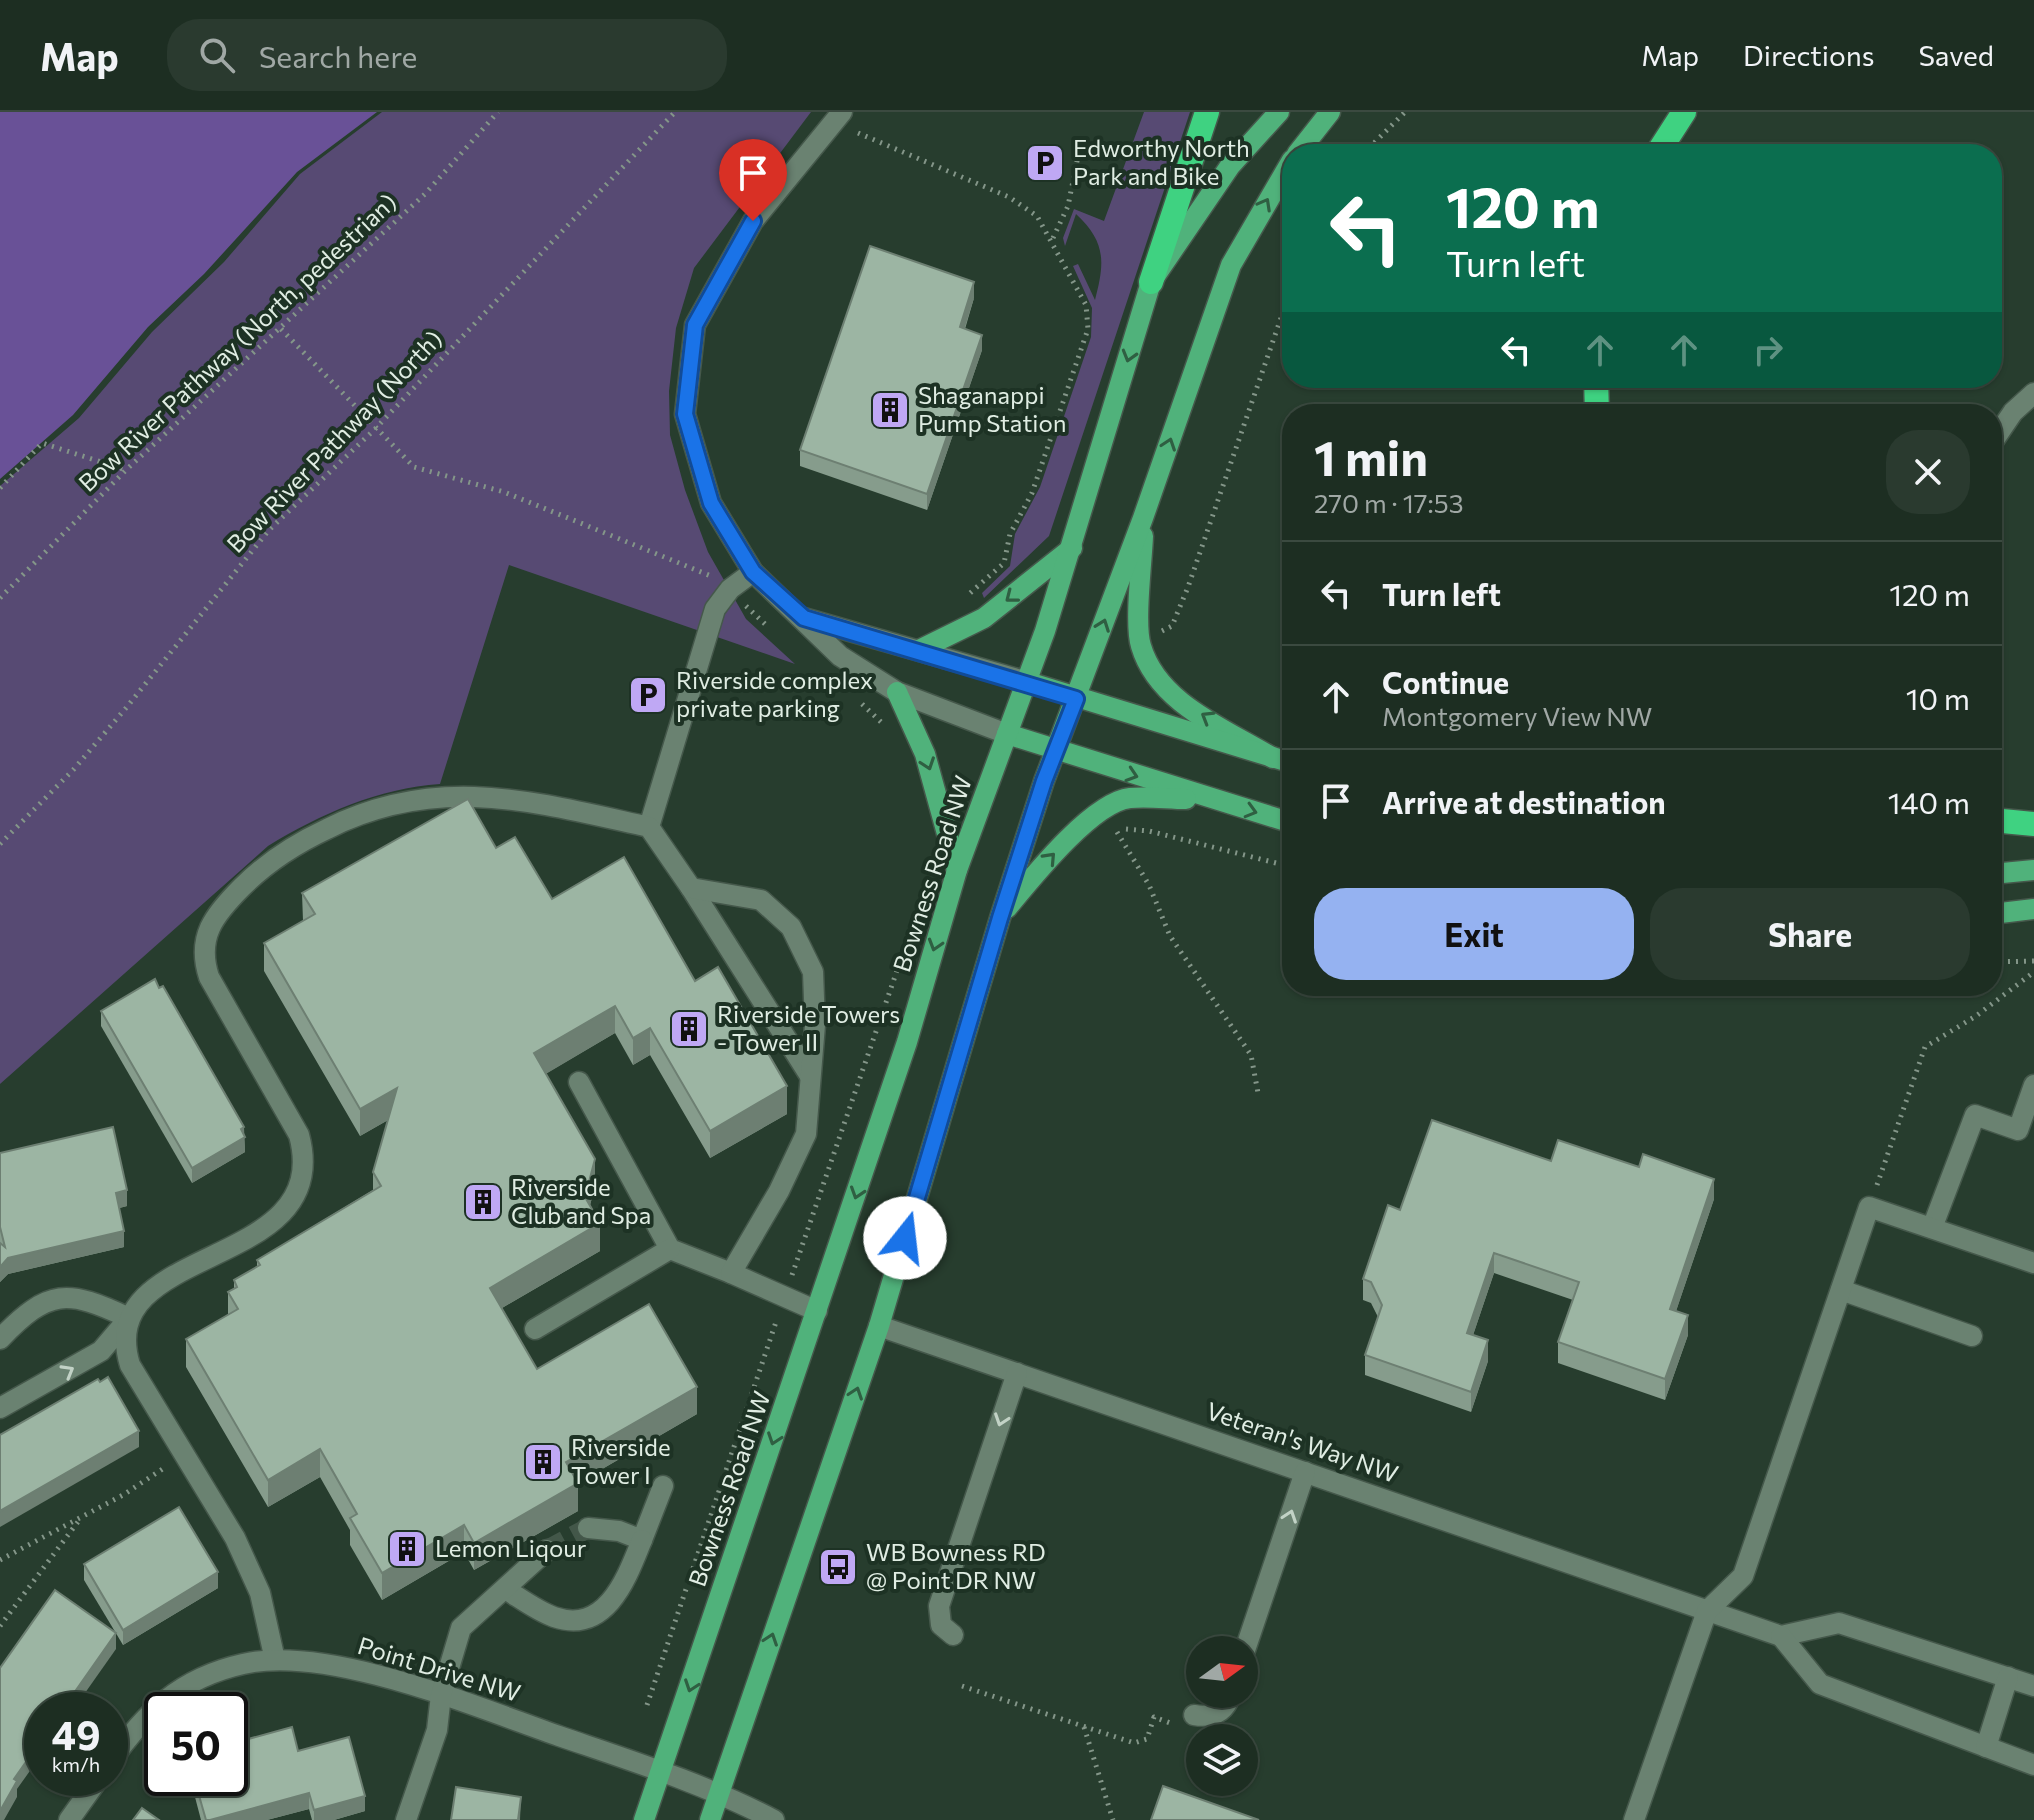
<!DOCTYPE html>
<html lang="en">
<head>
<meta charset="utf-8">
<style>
  :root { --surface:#1d2e22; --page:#2a3a2f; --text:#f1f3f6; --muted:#a0a8a5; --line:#3b4a40; --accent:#95b2f1 }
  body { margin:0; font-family:Commissioner,sans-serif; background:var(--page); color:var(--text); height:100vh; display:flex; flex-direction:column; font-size:30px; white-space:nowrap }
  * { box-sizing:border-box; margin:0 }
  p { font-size:26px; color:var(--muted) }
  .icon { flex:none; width:44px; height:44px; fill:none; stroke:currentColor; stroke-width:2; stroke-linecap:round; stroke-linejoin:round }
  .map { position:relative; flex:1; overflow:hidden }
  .panel { position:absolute; left:1282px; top:292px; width:720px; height:592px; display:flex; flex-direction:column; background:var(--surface); border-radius:32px; box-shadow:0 2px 6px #0004,0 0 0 2px var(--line) }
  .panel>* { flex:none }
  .banner { position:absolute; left:1282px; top:32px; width:720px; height:244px; border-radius:32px; box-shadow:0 2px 6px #0004,0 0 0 2px var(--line); background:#0b6e4f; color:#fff; overflow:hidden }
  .needle { width:52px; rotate:75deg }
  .fabs { position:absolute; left:1186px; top:1524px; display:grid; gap:16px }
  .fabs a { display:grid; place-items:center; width:72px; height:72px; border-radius:50%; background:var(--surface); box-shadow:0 2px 6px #0004,0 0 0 2px var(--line); font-size:40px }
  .speed { position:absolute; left:24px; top:1580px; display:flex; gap:16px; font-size:40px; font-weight:700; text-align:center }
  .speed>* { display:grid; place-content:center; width:104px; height:104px; border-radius:50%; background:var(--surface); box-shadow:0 2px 6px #0004,0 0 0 2px var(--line); line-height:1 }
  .speed small { font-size:20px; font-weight:400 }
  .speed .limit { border:4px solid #111; border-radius:12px; background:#fff; color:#111 }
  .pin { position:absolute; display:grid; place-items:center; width:68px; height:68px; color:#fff; margin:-82px -34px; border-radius:50% 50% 50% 0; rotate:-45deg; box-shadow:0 0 8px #0007 }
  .pin .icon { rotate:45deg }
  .me { position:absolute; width:88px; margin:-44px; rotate:16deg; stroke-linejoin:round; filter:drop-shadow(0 0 6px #0008) }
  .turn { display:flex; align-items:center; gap:28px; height:168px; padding:0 32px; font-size:36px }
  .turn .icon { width:104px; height:104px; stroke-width:2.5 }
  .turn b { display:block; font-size:56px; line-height:68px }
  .lanes { display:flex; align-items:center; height:76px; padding:0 32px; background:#0003; justify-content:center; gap:40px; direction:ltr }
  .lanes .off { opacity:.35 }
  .round { display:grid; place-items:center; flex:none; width:84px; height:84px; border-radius:32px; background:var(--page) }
  .overview { display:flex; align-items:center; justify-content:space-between; height:136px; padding:0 32px }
  h1 { font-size:48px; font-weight:700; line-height:60px }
  .action { display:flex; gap:16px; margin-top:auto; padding:16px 32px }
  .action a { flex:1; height:92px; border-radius:32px; background:var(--accent); color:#111; font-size:32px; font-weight:700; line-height:92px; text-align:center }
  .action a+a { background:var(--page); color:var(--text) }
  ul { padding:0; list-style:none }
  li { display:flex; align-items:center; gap:24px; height:104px; padding:0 32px; border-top:2px solid var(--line) }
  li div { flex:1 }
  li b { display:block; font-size:30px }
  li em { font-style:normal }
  header { display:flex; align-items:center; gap:48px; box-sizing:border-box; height:112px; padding:0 40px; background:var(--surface); border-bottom:2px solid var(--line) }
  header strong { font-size:38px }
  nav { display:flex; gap:44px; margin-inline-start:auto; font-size:28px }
  .search { width:560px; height:72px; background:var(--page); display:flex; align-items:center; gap:20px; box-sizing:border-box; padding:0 28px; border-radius:32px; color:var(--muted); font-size:30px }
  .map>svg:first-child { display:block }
  .green { fill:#574a73 }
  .water { fill:#695197 }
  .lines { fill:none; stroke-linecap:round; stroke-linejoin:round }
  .minor-tunnel { stroke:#435749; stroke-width:20; stroke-dasharray:20 10; stroke-linecap:butt }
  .minor-casing { stroke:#45584b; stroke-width:23 }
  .major-casing { stroke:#45584b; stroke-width:23 }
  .highway-casing { stroke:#45584b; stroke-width:27 }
  .path { stroke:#849689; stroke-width:5; stroke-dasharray:2 6; stroke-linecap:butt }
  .minor { stroke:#6a8271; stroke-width:20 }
  .major { stroke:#50b27b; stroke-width:20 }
  .highway { stroke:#3fd281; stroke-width:24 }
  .wall { fill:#869c8c }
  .shaded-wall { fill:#6d7f72 }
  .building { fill:#9cb5a3; stroke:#6d7f72; stroke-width:2 }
  .oneway { stroke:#2f5f42 }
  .oneway2 { stroke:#c2d2c6 }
  .route-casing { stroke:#114b97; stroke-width:20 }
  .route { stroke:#1a73e8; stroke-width:14 }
  .labels { text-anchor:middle; stroke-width:8; stroke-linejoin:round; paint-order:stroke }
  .poi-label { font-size:24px; fill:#e0ede3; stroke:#1d3224; text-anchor:start }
  .street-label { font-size:24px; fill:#e0ede3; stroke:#1d3224 }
</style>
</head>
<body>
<header>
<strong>Map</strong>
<div class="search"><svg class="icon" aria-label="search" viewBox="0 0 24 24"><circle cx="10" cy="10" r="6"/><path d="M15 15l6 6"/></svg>Search here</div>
<nav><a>Map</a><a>Directions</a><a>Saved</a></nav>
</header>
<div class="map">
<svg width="2034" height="1708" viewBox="0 0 2034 1708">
  <rect width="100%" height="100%" fill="#273d2e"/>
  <g class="green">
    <path d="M 382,0 L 811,0 L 694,156 L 676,216 L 669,279 L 670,323 L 685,378 L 708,440 L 746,507 L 795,552 L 509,453 L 440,672 C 379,676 320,702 268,734 L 0,972 L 0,374 L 79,306 L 152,220 L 224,150 L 300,62 Z"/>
    <path d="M 1144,0 L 1190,0 L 1049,424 L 984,486 L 982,481 L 1010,454 L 1015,422 L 1040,375 L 1091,225 L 1092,196 L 1073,154 L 1078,152 L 1095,188 C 1105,150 1106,130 1076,102 L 1065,134 L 1063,126 L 1074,97 L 1104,109 Z"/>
  </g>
  <polygon class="water" points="0,0 377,0 297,60 204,162 148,215 73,303 0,367"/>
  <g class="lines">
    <polyline class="minor-tunnel" points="547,1438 588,1416"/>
    <g class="minor-casing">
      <g id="minor">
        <polyline points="842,0 753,109 695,213 685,302 711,391 753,460 840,544 897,580 1007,622"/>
        <polyline points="1992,331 2013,300 2034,281"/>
        <polyline points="804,506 1028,570"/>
        <polyline points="649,715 715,497 730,477 753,460"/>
        <polyline points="691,776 810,964"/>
        <polyline points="579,970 670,1137 731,1161"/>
        <polyline points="1932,1116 1975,1003 2018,1018 2034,973"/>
        <polyline points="1841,1178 1972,1224"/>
        <polyline points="879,1214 1781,1524 1839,1511 2034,1574"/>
        <polyline points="535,1217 670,1137"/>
        <path d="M 0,1227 C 49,1176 67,1177 129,1206 L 101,1239 L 0,1296"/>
        <polyline points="588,1416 619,1419 642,1428 663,1374"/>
        <path d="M 505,1477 C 520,1486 537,1499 554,1505 C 607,1523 627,1465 642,1428"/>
        <polyline points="953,1523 941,1513 939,1494 1017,1261"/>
        <polyline points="1781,1524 1820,1572 2034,1653"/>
        <polyline points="1244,1541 1305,1360"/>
        <path d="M 275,1548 L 260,1481 L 235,1426 L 130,1253 C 92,1129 336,1161 299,1023 L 209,865 C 196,825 214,803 242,775 C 267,750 295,732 327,717 C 438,661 535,690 649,715 L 691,776 L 761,788 L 791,815 L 813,860 L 815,913 L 806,1022 L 779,1079 L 731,1161 L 817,1199"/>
        <path d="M 1194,1603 C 1213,1606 1225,1600 1231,1582"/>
        <polyline points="1986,1635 2008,1565"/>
        <path d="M 110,1650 C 146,1600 180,1566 243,1552 C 327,1532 476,1595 559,1624 C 632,1649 705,1672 774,1708"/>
        <polyline points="69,1708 99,1666"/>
        <polyline points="406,1708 437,1618 441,1583 461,1516 547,1438"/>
        <polyline points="1634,1708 1707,1499 1743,1464 1869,1095 2034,1151"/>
      </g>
    </g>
    <g class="major-casing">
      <g id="major">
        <polyline points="1297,42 1330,0"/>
        <path d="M 1143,424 C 1142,450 1134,512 1141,534 C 1158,592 1226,617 1273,646"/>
        <polyline points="919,538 984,506 1072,436"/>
        <polyline points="1028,570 1292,651"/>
        <polyline points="897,580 925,642 957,758"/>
        <polyline points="1007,622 1292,711"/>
        <polyline points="1992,762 2034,758"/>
        <path d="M 1007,796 C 1031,767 1092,690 1130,686 C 1148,684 1168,687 1186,687"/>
        <polyline points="1992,802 2034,797"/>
        <polyline points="644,1708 907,930 957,758 1045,519 1151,170 1230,54 1279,0"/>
        <polyline points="710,1708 879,1214 1000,806 1044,669 1143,406 1231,153 1292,48"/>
      </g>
    </g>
    <g class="highway-casing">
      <g id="highway">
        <polyline points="1657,42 1684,0"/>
        <polyline points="1151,170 1207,0"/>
        <polyline points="1596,266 1597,302"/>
        <polyline points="1992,708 2034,712"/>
      </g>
    </g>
    <g class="path">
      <polyline points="858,21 1009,85 1037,104 1086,193 1088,217 1032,381 1010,422 1004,451 969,482"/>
      <polyline points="1363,42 1405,0"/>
      <polyline points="1053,126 1068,94 1078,44"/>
      <polyline points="281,217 414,355 504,380 711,464"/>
      <polyline points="0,376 42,331 126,358"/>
      <polyline points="0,486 126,358 425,82 498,0"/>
      <polyline points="746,494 765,512"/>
      <polyline points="1162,519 1172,514 1188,475 1292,174"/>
      <polyline points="862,592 881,610"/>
      <polyline points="1126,717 1149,719 1292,755"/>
      <polyline points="1117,720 1149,773 1170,824 1251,943 1258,981"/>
      <polyline points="0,732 74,657 126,596 269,418 375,317 675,0"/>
      <polyline points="1992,850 2034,849"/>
      <polyline points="1877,1073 1925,935 1976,904 2034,860"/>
      <polyline points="792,1163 901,847"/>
      <polyline points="0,1448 123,1383 164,1356"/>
      <polyline points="0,1514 80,1407"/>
      <polyline points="962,1574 1134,1631 1147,1627 1154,1605 1170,1611"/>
      <polyline points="647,1593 777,1207"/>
      <polyline points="1084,1615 1113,1708"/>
    </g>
    <use href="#minor" class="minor"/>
    <use href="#major" class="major"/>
    <use href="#highway" class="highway"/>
  </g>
  <g class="wall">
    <polygon points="974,186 965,217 982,238 927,398 800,354 800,338"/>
    <polygon points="496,736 552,787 695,869 787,1002 710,1046 650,943 633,953 615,921 545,962 595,1074 590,1093 600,1139 502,1196 537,1257 697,1302 578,1371 578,1399 474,1458 464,1440 382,1488 350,1433 350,1418 320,1365 268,1395 186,1255 186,1227 228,1203 228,1180 234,1177 234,1168 257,1155 257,1148 373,1078 373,1060 388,1008 360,1024 264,859 264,831 303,809 302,781"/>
    <polygon points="101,899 244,1022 245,1040 192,1071 101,914"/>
    <polygon points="0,1041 127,1094 119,1096 124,1135 8,1162 0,1170"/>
    <polygon points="1714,1087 1676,1199 1688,1223 1665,1288 1558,1251 1558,1230 1573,1188 1494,1161 1473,1223 1488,1249 1471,1300 1365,1263 1365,1243 1378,1205 1371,1191 1363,1188 1363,1167 1400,1098"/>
    <polygon points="84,1452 218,1476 123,1533 84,1468"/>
    <polygon points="298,1639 365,1699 334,1708 312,1708 309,1697 267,1708 201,1708 190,1666 230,1666"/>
  </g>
  <g class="shaded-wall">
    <polygon points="974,170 974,186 960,231 960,215"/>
    <polygon points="982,223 982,238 927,398 927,382"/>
    <polygon points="615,894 615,921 534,969 534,941"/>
    <polygon points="650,916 650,943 633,953 633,926"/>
    <polygon points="787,974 787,1002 710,1046 710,1019"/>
    <polygon points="397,976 397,1003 360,1024 360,997"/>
    <polygon points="244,1015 245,1040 192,1071 192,1056"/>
    <polygon points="595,1047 595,1074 585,1113 585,1085"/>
    <polygon points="1714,1067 1714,1087 1670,1217 1670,1197"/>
    <polygon points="127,1078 127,1094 116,1097 116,1081"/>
    <polygon points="600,1111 600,1139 490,1203 490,1176"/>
    <polygon points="124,1119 124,1135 8,1162 0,1170 0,1155 8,1146"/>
    <polygon points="1494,1141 1494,1161 1467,1241 1467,1221"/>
    <polygon points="1688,1203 1688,1223 1665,1288 1665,1267"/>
    <polygon points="1488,1228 1488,1249 1471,1300 1471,1280"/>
    <polygon points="697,1275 697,1302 566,1378 566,1350"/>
    <polygon points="139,1319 139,1335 0,1415 0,1399"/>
    <polygon points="320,1337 320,1365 268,1395 268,1368"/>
    <polygon points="578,1371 578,1399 474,1458 474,1431"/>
    <polygon points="464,1413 464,1440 382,1488 382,1461"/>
    <polygon points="218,1460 218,1476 123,1533 123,1518"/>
    <polygon points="116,1521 116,1537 73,1598 62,1598"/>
    <polygon points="42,1627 42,1642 17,1677 17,1685 4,1708 0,1708 0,1699 14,1667"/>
    <polygon points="309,1681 309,1697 267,1708 210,1708"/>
    <polygon points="365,1684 365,1699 334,1708 314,1708 314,1698"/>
    <polygon points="521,1685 520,1708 518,1708"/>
  </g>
  <g class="building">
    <polygon points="870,134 974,170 960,215 982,223 927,382 800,338"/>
    <polygon points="468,687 496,736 515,725 552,787 624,745 695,869 718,855 787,974 710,1019 650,916 633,926 615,894 534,941 595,1047 585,1085 600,1111 490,1176 537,1257 649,1192 697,1275 566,1350 578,1371 474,1431 464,1413 382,1461 350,1406 357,1402 320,1337 268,1368 186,1227 238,1197 228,1180 237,1175 234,1168 260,1153 257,1148 381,1074 373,1060 397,976 360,997 264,831 315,802 302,781"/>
    <polygon points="155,867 159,876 163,874 244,1015 241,1017 245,1025 192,1056 101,899"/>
    <polygon points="1432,1008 1551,1049 1558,1028 1639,1055 1643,1042 1714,1067 1670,1197 1688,1203 1665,1267 1558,1230 1579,1170 1494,1141 1467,1221 1488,1228 1471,1280 1365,1243 1382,1193 1371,1170 1363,1167 1388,1093 1400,1098"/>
    <polygon points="113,1015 127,1078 116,1081 124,1119 8,1146 0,1155 0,1131 5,1135 0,1115 0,1041"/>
    <polygon points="108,1265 139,1319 0,1399 0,1323 98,1267 100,1270"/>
    <polygon points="179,1395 218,1460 123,1518 84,1452"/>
    <polygon points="55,1478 116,1521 62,1598 42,1598 42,1627 14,1667 17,1669 0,1699 0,1556"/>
    <polygon points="292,1615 298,1639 349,1625 365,1684 314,1698 309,1681 210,1708 206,1708 194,1666 230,1666 230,1632"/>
    <polygon points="1163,1674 1259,1708 1151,1708"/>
    <polygon points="456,1675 521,1685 518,1708 451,1708"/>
    <polygon points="142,1696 159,1708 133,1708"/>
  </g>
  <defs><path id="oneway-chevron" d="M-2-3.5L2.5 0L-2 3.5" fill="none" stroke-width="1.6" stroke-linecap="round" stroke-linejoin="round" transform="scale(2)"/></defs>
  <g class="oneway">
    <use href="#oneway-chevron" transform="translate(1265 92) rotate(-61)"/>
    <use href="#oneway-chevron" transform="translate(1129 244) rotate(106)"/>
    <use href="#oneway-chevron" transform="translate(1169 332) rotate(-71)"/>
    <use href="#oneway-chevron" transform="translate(1011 485) rotate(142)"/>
    <use href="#oneway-chevron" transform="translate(1103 513) rotate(-70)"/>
    <use href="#oneway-chevron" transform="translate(1207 605) rotate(-149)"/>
    <use href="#oneway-chevron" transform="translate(928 652) rotate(71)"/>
    <use href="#oneway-chevron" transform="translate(1132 663) rotate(18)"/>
    <use href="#oneway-chevron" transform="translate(1251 699) rotate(16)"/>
    <use href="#oneway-chevron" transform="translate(1050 746) rotate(-47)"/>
    <use href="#oneway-chevron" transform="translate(935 833) rotate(107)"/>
    <use href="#oneway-chevron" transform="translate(857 1081) rotate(108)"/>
    <use href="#oneway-chevron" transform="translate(856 1281) rotate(-71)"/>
    <use href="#oneway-chevron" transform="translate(774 1327) rotate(109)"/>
    <use href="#oneway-chevron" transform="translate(771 1527) rotate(-71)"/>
    <use href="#oneway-chevron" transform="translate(691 1574) rotate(109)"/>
  </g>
  <g class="oneway2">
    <use href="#oneway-chevron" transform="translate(68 1259) rotate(-30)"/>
    <use href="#oneway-chevron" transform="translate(1001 1308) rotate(109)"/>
    <use href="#oneway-chevron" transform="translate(1290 1404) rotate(-71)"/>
  </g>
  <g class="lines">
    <g class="route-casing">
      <polyline id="route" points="753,109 695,213 685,302 711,391 753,460 804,506 1076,587 1044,669 1000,806 905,1126"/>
    </g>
    <use href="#route" class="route"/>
  </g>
  <defs>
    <g id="parking-square" transform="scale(2)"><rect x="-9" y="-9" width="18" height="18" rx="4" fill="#bfa8f4" stroke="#1d3224"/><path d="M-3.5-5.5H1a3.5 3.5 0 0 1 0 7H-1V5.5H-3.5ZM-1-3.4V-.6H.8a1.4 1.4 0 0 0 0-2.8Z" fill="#111"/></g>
    <g id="building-square" transform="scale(2)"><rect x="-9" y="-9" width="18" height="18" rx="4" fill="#bfa8f4" stroke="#1d3224"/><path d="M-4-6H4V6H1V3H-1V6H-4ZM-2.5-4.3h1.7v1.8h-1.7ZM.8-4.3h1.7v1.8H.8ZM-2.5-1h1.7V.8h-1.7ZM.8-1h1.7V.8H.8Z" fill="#111"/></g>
    <g id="bus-square" transform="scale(2)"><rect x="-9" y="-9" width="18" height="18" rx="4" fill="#bfa8f4" stroke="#1d3224"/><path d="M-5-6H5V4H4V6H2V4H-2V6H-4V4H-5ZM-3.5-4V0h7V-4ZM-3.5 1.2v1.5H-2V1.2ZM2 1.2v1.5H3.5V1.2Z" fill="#111"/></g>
  </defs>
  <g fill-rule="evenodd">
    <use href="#parking-square" x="1045" y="51"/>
    <use href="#building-square" x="890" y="298"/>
    <use href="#parking-square" x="648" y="583"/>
    <use href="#building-square" x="689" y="917"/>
    <use href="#building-square" x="483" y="1090"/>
    <use href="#building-square" x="543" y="1350"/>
    <use href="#building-square" x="407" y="1437"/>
    <use href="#bus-square" x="838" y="1455"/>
  </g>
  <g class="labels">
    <g class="poi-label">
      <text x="1073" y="45">Edworthy North<tspan x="1073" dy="28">Park and Bike</tspan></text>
      <text x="918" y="292">Shaganappi<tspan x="918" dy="28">Pump Station</tspan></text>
      <text x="676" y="577">Riverside complex<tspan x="676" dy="28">private parking</tspan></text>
      <text x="717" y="911">Riverside Towers<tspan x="717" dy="28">- Tower II</tspan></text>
      <text x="511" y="1084">Riverside<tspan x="511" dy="28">Club and Spa</tspan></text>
      <text x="571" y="1344">Riverside<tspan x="571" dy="28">Tower I</tspan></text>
      <text x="435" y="1445">Lemon Liqour</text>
      <text x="866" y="1449">WB Bowness RD<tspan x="866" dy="28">@ Point DR NW</tspan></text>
    </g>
    <g class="street-label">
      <text transform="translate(238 231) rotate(-43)" y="8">Bow River Pathway (North, pedestrian)</text>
      <text transform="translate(335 330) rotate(-46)" y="8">Bow River Pathway (North)</text>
      <text transform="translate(933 762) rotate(-72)" y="8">Bowness Road NW</text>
      <text transform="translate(1302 1331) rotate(19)" y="8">Veteran's Way NW</text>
      <text transform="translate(730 1377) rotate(-71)" y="8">Bowness Road NW</text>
      <text transform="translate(439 1558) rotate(17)" y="8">Point Drive NW</text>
    </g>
  </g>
</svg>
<div class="fabs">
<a><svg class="needle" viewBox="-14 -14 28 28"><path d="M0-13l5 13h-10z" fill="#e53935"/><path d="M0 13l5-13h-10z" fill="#a0a8a5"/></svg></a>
<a><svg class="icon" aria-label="layers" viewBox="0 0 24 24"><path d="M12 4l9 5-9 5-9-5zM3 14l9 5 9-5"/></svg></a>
</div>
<div class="speed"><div>49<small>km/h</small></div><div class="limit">50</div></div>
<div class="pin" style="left:753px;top:109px;background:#d93025"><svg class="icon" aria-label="arrive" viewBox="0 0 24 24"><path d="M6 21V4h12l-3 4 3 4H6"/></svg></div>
<svg class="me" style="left:905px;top:1126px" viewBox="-20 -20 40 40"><circle r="19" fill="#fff"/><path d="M0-13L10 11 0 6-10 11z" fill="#1a73e8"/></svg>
<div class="banner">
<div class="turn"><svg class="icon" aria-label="left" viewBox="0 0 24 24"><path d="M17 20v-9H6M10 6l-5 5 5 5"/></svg><div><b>120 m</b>Turn left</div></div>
<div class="lanes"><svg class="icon" aria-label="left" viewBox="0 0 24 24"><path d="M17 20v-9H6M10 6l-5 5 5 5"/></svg><svg class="icon off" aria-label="ahead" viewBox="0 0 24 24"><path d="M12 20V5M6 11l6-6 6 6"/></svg><svg class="icon off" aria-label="ahead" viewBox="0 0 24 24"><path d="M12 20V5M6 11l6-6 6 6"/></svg><svg class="icon off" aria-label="right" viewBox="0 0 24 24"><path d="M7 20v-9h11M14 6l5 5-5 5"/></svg></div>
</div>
<section class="panel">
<div class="overview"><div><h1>1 min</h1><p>270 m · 17:53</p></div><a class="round"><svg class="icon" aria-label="close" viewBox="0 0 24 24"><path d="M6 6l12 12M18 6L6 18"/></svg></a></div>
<ul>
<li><svg class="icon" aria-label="left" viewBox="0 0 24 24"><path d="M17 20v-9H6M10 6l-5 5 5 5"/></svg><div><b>Turn left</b></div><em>120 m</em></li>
<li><svg class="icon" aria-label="ahead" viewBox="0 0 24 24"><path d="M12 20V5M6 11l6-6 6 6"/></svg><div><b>Continue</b><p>Montgomery View NW</p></div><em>10 m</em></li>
<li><svg class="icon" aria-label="arrive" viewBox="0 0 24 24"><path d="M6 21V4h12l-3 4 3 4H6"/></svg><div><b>Arrive at destination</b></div><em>140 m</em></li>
</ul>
<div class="action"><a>Exit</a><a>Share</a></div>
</section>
</div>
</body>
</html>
